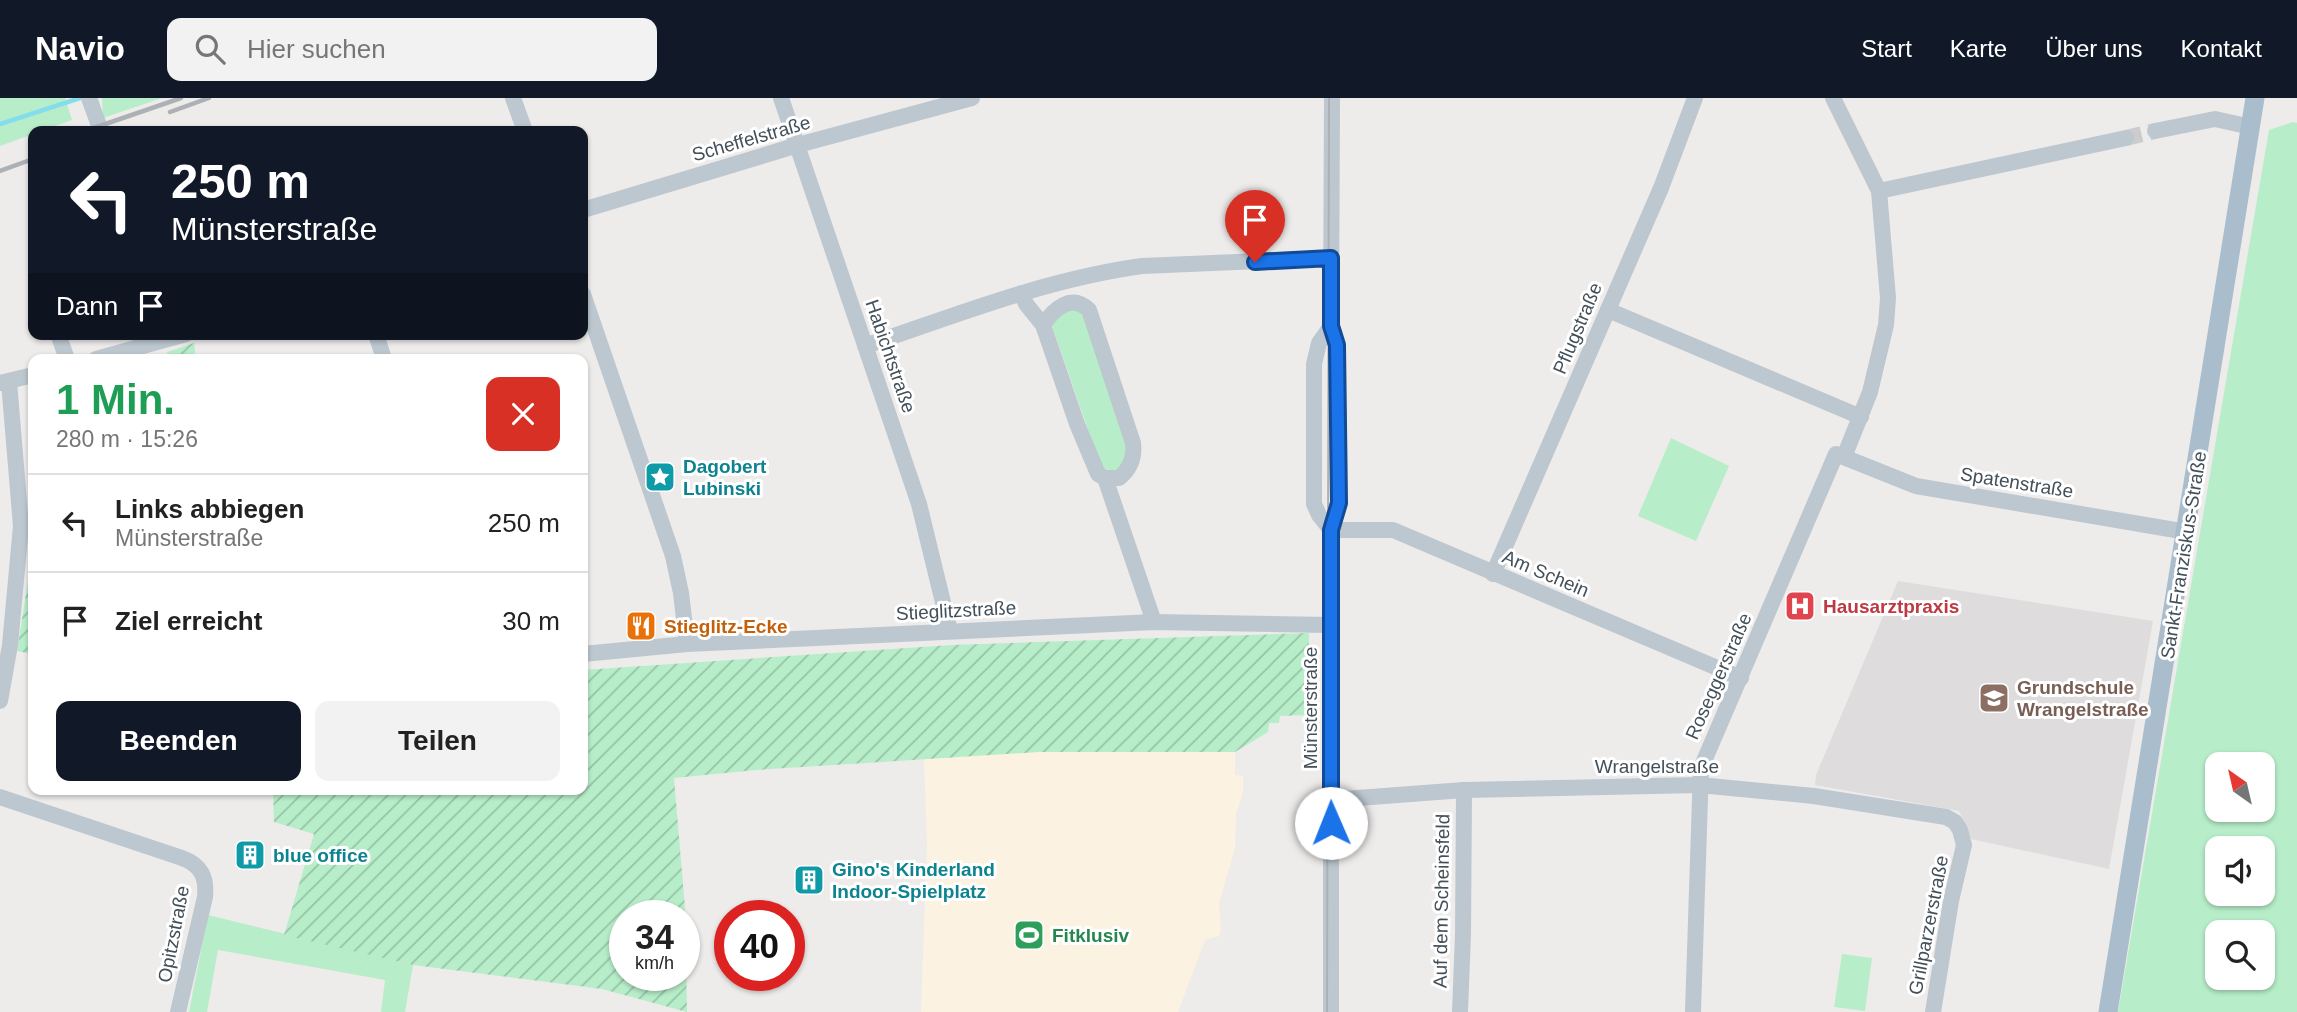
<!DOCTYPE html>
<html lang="de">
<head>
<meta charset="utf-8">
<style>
  :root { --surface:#fff; --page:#f2f2f2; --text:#222; --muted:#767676; --line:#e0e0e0; --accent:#111827 }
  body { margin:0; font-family:Helvetica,sans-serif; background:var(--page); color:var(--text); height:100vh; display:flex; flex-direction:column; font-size:26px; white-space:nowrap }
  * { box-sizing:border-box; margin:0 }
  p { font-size:23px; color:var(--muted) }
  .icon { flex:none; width:38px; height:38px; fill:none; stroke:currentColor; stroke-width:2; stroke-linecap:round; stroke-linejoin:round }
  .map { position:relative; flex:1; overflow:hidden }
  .drawer { position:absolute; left:28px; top:256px; width:560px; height:441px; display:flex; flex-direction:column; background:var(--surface); border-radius:14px; box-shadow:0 2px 5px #0004 }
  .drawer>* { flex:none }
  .guide { position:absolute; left:28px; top:28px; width:560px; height:214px; border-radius:14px; box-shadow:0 2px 5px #0004; background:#111827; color:#fff; overflow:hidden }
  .needle { width:46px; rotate:326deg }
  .fabs { position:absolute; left:2205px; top:654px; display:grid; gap:14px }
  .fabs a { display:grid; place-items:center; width:70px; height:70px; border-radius:14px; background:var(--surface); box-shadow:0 2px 5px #0004; font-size:35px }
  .speed { position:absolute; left:609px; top:802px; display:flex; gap:14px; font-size:35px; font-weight:700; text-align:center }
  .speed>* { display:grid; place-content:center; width:91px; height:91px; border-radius:50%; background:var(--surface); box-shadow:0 2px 5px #0004; line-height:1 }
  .speed small { font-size:18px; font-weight:400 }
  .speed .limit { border:10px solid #d22; background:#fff; color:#111 }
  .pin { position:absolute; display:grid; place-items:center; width:60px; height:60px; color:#fff; margin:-72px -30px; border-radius:50% 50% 50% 0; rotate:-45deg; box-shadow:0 0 7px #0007 }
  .pin .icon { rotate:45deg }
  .me { position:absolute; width:77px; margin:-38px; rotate:359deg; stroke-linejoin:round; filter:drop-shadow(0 0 5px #0008) }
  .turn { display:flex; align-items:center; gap:24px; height:147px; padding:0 28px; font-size:32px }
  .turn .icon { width:91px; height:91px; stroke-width:2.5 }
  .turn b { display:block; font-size:49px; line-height:60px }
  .then { display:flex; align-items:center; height:66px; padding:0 28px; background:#0003; gap:14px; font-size:26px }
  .round { display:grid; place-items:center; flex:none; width:74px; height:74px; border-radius:14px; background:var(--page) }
  .headline { display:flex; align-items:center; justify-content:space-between; height:119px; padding:0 28px }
  h1 { font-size:42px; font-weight:600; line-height:52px; color:#1e9e55 }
  .primary-button { display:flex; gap:14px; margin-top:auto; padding:14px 28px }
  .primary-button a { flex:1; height:80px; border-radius:14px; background:var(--accent); color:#fff; font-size:28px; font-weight:600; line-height:80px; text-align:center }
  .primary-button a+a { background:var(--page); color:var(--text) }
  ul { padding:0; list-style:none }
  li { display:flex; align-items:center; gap:21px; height:98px; padding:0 28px; border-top:2px solid var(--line) }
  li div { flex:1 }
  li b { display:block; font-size:26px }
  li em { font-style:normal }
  header { display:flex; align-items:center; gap:42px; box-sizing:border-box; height:98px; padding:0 35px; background:var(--accent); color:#fff }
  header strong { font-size:33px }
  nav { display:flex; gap:38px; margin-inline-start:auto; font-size:24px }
  .search { width:490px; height:63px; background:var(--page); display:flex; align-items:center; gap:18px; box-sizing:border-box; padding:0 24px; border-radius:14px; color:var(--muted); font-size:26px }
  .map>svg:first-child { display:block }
  .commercial { fill:#fbf2e2 }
  .education { fill:#dfdcdd }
  .green { fill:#b7eec9; fill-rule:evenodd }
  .garden { fill:url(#garden-furrows); fill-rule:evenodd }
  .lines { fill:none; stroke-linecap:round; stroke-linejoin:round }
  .stream { stroke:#84ddec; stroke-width:4.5 }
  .minor-tunnel { stroke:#ccccce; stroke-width:16; stroke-dasharray:16 8; stroke-linecap:butt }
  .minor { stroke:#bcc7cf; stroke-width:16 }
  .major { stroke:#aabdcc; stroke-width:19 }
  .tram { stroke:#adb1b6; stroke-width:2 }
  .rail { stroke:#adb1b6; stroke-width:4.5 }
  .route-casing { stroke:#114b97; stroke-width:18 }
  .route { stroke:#1a73e8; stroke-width:12 }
  .labels { text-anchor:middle; stroke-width:6; stroke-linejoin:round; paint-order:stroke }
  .street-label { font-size:19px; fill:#445059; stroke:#fff }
  .culture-label { font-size:19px; font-weight:bold; fill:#0d838f; stroke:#fff; text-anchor:start }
  .health-label { font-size:19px; font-weight:bold; fill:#be3a42; stroke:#fff; text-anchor:start }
  .food-label { font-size:19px; font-weight:bold; fill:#c56008; stroke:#fff; text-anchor:start }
  .education-label { font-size:19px; font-weight:bold; fill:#785e54; stroke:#fff; text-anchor:start }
  .leisure-label { font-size:19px; font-weight:bold; fill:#27864d; stroke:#fff; text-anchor:start }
</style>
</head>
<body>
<header>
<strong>Navio</strong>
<div class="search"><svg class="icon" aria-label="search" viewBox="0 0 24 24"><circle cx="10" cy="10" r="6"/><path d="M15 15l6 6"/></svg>Hier suchen</div>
<nav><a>Start</a><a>Karte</a><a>Über uns</a><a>Kontakt</a></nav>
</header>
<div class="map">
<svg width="2297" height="914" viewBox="0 0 2297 914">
  <defs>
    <pattern id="garden-furrows" width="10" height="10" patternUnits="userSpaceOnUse" patternTransform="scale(1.75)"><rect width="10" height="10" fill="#b7eec9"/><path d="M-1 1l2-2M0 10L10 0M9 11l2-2" fill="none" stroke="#96c3a6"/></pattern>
  </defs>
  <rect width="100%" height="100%" fill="#eeebeb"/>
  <polygon class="commercial" points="1039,654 1235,654 1235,677 1243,678 1243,695 1236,716 1235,750 1219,806 1221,832 1219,838 1205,842 1178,914 921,914 927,747 924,660"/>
  <polygon class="education" points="1898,483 2153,523 2109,771 1971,741 1959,713 1815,687 1816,677"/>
  <g class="green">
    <polygon points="0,0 65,0 72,22 41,33 33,33 33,36 0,48"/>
    <polygon points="102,0 162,0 103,20"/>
    <path d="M 2293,24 L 2297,25 L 2297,914 L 2118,914 L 2269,32 ZM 2217,667 L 2263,667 L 2263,712 L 2217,712 ZM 2217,751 L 2263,751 L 2263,796 L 2217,796 ZM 2217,835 L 2263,835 L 2263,880 L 2217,880 Z"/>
    <path d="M 1074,211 L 1083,216 L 1128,351 L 1122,369 L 1114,374 L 1101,369 L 1052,228 C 1056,218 1063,215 1074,211 Z"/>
    <polygon points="1671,340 1729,368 1696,443 1638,418"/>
    <polygon points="208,817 413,867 405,914 381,914 385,882 218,852 207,914 189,914"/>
    <polygon points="1842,856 1872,860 1865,913 1834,909"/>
  </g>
  <g class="garden">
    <polygon points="194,245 196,261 169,261 167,254"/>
    <polygon points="33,452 33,556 17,553"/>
    <path d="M 1309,535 L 1308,617 L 1280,618 L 1279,625 L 1269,625 L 1268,634 L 1235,654 L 1039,654 L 756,672 L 674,680 L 685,810 L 687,914 L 602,891 L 413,867 L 284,837 L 314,736 L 274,724 L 273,691 L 583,691 L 583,572 L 952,547 ZM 625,817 L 684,817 L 684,877 L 625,877 Z"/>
  </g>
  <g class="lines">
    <polyline class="stream" points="0,26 80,0"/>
    <polyline class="minor-tunnel" points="2126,40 2155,33"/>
    <g class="minor">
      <polyline points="89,0 101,33"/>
      <polyline points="513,0 525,33"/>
      <polyline points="781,0 919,406 950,533"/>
      <polyline points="1833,0 1879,93 1888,200 1886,227 1870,294 1844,359"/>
      <polyline points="2155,33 2215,21 2251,29"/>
      <polyline points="1879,93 2126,40"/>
      <polyline points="583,112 798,47 972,0"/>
      <path d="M 1022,195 L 1026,206 L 1043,227 L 1077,326 L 1098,376 L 1105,380 L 1119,380 C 1130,371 1135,360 1133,345 L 1089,212 C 1071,195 1054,211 1043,227"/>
      <polyline points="583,196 673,458 681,495 687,546"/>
      <polyline points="1608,212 1861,319"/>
      <polyline points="1331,228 1319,245 1314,266 1314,406 1319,417 1331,432"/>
      <polyline points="58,236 67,261"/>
      <polyline points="376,236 384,261"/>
      <path d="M 865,248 C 956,217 1047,181 1142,168 L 1331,160"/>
      <polyline points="96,261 186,236"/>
      <polyline points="0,285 33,277"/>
      <polyline points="1105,380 1154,524"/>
      <polyline points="1331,432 1393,432 1741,580"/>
      <polyline points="1493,476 1661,90 1695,0"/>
      <polyline points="583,556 687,546 1154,524 1331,527"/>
      <polyline points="0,603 10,547 21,428 9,284"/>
      <path d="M 0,699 L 182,760 C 201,767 207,779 205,799 L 178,914"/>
      <polyline points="1331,702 1464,692 1699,687 1814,698 1946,719 1955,724 1960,732 1964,747 1951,803 1933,914"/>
      <polyline points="1331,914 1331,432 1339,405 1337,247 1331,228 1332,0"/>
      <polyline points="1460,914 1463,836 1464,692"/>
      <polyline points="1693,914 1701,670 1836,356 1916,388 2187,434"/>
    </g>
    <polyline class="major" points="2108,914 2255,0"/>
    <polyline class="tram" points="1327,914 1329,0"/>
    <g class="rail">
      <polyline points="170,14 209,0"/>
      <polyline points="85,33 181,0"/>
      <polyline points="0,73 33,61"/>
    </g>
  </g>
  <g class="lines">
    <g class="route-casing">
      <polyline id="route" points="1255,164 1331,160 1331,228 1337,247 1339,405 1331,432 1331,725"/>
    </g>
    <use href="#route" class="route"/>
  </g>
  <defs>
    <g id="sight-square" transform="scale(1.575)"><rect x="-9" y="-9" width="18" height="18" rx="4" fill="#0f9aa8" stroke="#fff"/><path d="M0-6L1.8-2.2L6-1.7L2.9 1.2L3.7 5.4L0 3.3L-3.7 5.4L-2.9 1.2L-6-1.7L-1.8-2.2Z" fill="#fff"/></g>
    <g id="hospital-square" transform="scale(1.575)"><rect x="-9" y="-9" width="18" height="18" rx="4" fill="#e0444e" stroke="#fff"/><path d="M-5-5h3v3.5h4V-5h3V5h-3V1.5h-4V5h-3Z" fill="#fff"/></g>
    <g id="restaurant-square" transform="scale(1.575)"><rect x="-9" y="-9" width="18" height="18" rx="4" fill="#e8710a" stroke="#fff"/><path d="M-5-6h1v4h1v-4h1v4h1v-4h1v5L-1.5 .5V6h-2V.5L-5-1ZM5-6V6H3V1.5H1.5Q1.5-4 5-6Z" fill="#fff"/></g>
    <g id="school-square" transform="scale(1.575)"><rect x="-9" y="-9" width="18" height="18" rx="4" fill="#8d6e63" stroke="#fff"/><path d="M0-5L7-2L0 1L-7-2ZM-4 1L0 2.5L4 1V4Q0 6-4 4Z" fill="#fff"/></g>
    <g id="building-square" transform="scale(1.575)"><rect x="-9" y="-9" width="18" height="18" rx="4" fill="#0f9aa8" stroke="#fff"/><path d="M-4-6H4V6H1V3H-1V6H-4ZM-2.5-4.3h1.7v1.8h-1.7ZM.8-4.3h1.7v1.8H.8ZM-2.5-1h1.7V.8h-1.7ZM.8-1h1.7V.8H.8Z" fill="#fff"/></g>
    <g id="stadium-square" transform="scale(1.575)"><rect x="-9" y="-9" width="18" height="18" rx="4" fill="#2e9e5b" stroke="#fff"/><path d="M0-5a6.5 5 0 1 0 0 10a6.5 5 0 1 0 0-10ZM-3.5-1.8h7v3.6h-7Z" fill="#fff"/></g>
  </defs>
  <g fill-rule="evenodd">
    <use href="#sight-square" x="660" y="379"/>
    <use href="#hospital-square" x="1800" y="508"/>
    <use href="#restaurant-square" x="641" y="528"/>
    <use href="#school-square" x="1994" y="600"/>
    <use href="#building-square" x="250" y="757"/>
    <use href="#building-square" x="809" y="782"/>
    <use href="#stadium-square" x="1029" y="837"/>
  </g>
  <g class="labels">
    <g class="street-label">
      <text transform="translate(751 40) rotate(-16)" y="7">Scheffelstraße</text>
      <text transform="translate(1577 230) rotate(-67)" y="7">Pflugstraße</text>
      <text transform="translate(891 258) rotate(71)" y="7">Habichtstraße</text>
      <text transform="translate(2017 384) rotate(9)" y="7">Spatenstraße</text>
      <text transform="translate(2183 457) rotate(-81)" y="7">Sankt-Franziskus-Straße</text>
      <text transform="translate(1546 475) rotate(23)" y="7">Am Schein</text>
      <text transform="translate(956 512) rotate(-3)" y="7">Stieglitzstraße</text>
      <text transform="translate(1718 578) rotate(-66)" y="7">Roseggerstraße</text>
      <text transform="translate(1310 610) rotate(-90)" y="7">Münsterstraße</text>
      <text x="1657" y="675">Wrangelstraße</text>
      <text transform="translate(1441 803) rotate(-89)" y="7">Auf dem Scheinsfeld</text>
      <text transform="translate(1928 827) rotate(-79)" y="7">Grillparzerstraße</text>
      <text transform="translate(173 836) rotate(-79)" y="7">Opitzstraße</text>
    </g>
    <g class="culture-label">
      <text x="683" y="375">Dagobert<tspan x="683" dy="22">Lubinski</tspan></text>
      <text x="273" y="764">blue office</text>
      <text x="832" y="778">Gino's Kinderland<tspan x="832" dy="22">Indoor-Spielplatz</tspan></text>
    </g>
    <g class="health-label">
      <text x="1823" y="515">Hausarztpraxis</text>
    </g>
    <g class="food-label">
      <text x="664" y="535">Stieglitz-Ecke</text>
    </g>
    <g class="education-label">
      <text x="2017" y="596">Grundschule<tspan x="2017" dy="22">Wrangelstraße</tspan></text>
    </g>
    <g class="leisure-label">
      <text x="1052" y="844">Fitklusiv</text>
    </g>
  </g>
</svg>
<div class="fabs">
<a><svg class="needle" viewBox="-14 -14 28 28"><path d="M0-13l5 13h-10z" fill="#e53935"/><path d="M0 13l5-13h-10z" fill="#767676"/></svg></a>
<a><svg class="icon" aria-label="sound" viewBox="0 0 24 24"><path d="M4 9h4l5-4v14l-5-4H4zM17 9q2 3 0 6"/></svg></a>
<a><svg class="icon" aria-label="search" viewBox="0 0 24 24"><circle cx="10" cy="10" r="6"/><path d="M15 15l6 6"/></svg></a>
</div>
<div class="speed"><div>34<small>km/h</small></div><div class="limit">40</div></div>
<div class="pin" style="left:1255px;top:164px;background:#d93025"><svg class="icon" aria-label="arrive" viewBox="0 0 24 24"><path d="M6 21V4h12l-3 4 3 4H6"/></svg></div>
<svg class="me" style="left:1331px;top:725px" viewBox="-20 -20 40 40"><circle r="19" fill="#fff"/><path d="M0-13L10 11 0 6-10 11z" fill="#1a73e8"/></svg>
<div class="guide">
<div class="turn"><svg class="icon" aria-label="left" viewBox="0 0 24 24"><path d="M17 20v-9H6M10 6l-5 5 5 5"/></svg><div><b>250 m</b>Münsterstraße</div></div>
<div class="then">Dann<svg class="icon" aria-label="arrive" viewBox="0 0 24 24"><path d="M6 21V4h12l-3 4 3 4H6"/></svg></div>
</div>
<section class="drawer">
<div class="headline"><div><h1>1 Min.</h1><p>280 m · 15:26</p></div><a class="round" style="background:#d93025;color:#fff"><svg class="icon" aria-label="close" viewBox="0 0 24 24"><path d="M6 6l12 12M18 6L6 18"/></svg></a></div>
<ul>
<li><svg class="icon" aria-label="left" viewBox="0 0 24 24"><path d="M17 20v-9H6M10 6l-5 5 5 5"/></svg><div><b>Links abbiegen</b><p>Münsterstraße</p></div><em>250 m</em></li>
<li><svg class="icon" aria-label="arrive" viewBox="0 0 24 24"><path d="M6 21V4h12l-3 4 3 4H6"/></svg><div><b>Ziel erreicht</b></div><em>30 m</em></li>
</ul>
<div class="primary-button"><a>Beenden</a><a>Teilen</a></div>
</section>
</div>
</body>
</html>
